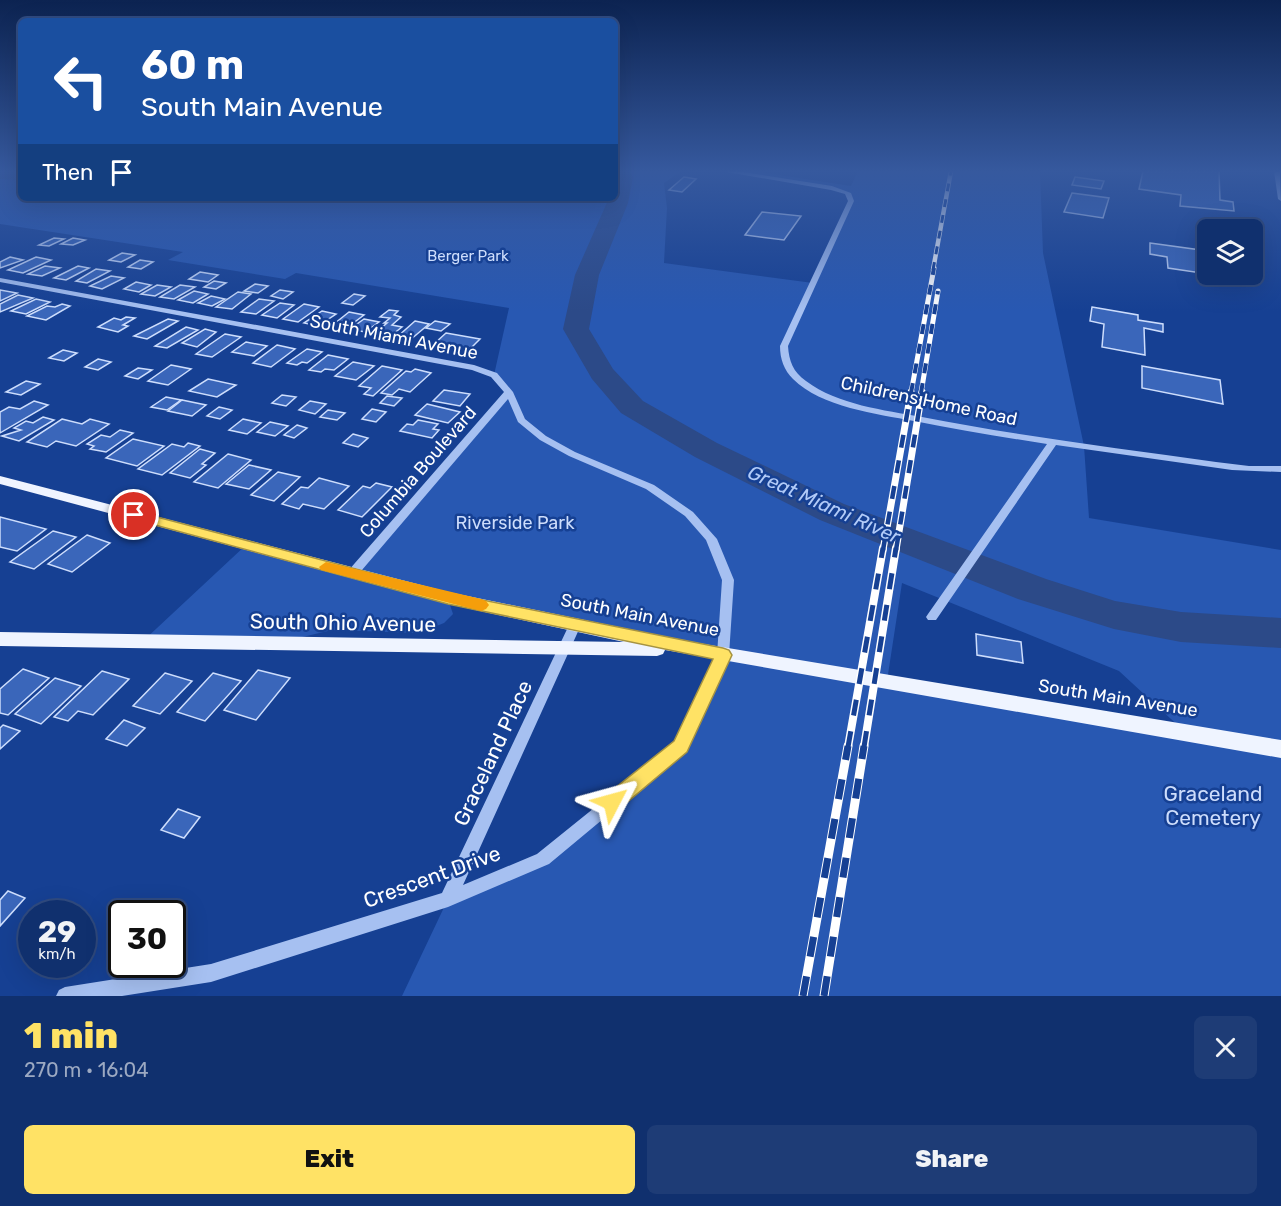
<!DOCTYPE html>
<html lang="en">
<head>
<meta charset="utf-8">
<style>
  :root { --surface:#10306e; --page:#1e3c76; --text:#f1f3f6; --muted:#9ca9c2; --line:#304b81; --accent:#ffe265 }
  body { margin:0; font-family:Rubik,sans-serif; background:var(--page); color:var(--text); height:100vh; display:flex; flex-direction:column; font-size:22px; white-space:nowrap }
  * { box-sizing:border-box; margin:0 }
  p { font-size:20px; color:var(--muted) }
  .icon { flex:none; width:33px; height:33px; fill:none; stroke:currentColor; stroke-width:2; stroke-linecap:round; stroke-linejoin:round }
  .map { position:relative; height:996px; overflow:hidden }
  .details { display:flex; flex-direction:column; background:var(--surface); flex:1 }
  .details>* { flex:none }
  .guide { position:absolute; left:18px; top:18px; width:600px; height:183px; border-radius:9px; box-shadow:0 6px 24px #0002,0 0 0 2px var(--line); background:#1a4fa0; color:#fff; overflow:hidden }
  .controls { position:absolute; left:1197px; top:219px; display:grid; gap:12px }
  .controls a { display:grid; place-items:center; width:66px; height:66px; border-radius:9px; background:var(--surface); box-shadow:0 6px 24px #0002,0 0 0 2px var(--line); font-size:30px }
  .speed { position:absolute; left:18px; top:900px; display:flex; gap:12px; font-size:30px; font-weight:700; text-align:center }
  .speed>* { display:grid; place-content:center; width:78px; height:78px; border-radius:50%; background:var(--surface); box-shadow:0 6px 24px #0002,0 0 0 2px var(--line); line-height:1 }
  .speed small { font-size:15px; font-weight:400 }
  .speed .limit { border:3px solid #111; border-radius:9px; background:#fff; color:#111 }
  .pin { position:absolute; display:grid; place-items:center; width:51px; height:51px; color:#fff; margin:-26px; border:3px solid #fff; border-radius:50%; box-shadow:0 2px 6px #0007 }
  .me { position:absolute; width:66px; margin:-33px; rotate:51deg; stroke-linejoin:round; filter:drop-shadow(0 0 4px #0008) }
  .turn { display:flex; align-items:center; gap:21px; height:126px; padding:0 24px; font-size:27px }
  .turn .icon { width:78px; height:78px; stroke-width:2.5 }
  .turn b { display:block; font-size:42px; line-height:51px }
  .then { display:flex; align-items:center; height:57px; padding:0 24px; background:#0003; gap:12px; font-size:22px }
  .round { display:grid; place-items:center; flex:none; width:63px; height:63px; border-radius:9px; background:var(--page) }
  .head { display:flex; align-items:center; justify-content:space-between; height:102px; padding:0 24px }
  h1 { font-size:36px; font-weight:800; line-height:45px; color:var(--accent) }
  .primary-button { display:flex; gap:12px; margin-top:auto; padding:12px 24px }
  .primary-button a { flex:1; height:69px; border-radius:9px; background:var(--accent); color:#111; font-size:24px; font-weight:800; line-height:69px; text-align:center }
  .primary-button a+a { background:var(--page); color:var(--text) }
  .map>svg:first-child { display:block }
  .green { fill:#2858b2; fill-rule:evenodd }
  .lines { fill:none; stroke-linecap:round; stroke-linejoin:round }
  .river { fill:#2c4a88; fill-rule:evenodd }
  .building { fill:#3a66ba; stroke:#cdddfc; stroke-width:1.5 }
  .minor { fill:#a6c0f1; fill-rule:evenodd }
  .major { fill:#eff4ff; fill-rule:evenodd }
  .rail-far4-casing { stroke:#fff; stroke-width:4.5 }
  .rail-far3-casing { stroke:#fff; stroke-width:5 }
  .rail-far2-casing { stroke:#fff; stroke-width:7 }
  .rail-far1-casing { stroke:#fff; stroke-width:8 }
  .rail-casing { stroke:#fff; stroke-width:9 }
  .rail-far4 { stroke:#164093; stroke-width:3; stroke-dasharray:8; stroke-linecap:butt }
  .rail-far3 { stroke:#164093; stroke-width:4; stroke-dasharray:10; stroke-linecap:butt }
  .rail-far2 { stroke:#164093; stroke-width:4.5; stroke-dasharray:13; stroke-linecap:butt }
  .rail-far1 { stroke:#164093; stroke-width:5; stroke-dasharray:16; stroke-linecap:butt }
  .rail { stroke:#164093; stroke-width:7; stroke-dasharray:20; stroke-linecap:butt }
  .route { fill:#ffe265; stroke:#a69342; stroke-width:1.5 }
  .slow { fill:#f59e0b }
  .labels { text-anchor:middle; stroke-width:5; stroke-linejoin:round; paint-order:stroke }
  .far-park-label { font-size:15px; fill:#cdddfc; stroke:#164093 }
  .street-label { font-size:18px; fill:#fff; stroke:#164093 }
  .park-label { font-size:18px; fill:#cdddfc; stroke:#164093 }
  .water-label { font-size:20px; font-style:italic; fill:#b2cbf8; stroke:#164093 }
  .near-street-label { font-size:21px; fill:#fff; stroke:#164093 }
  .near-park-label { font-size:21px; fill:#cdddfc; stroke:#164093 }
</style>
</head>
<body>
<div class="map">
<svg width="1281" height="996" viewBox="0 0 1281 996">
  <rect width="100%" height="100%" fill="#164093"/>
  <path class="green" d="M 0,171 L 21,171 L 21,198 L 615,198 L 615,171 L 681,171 L 664,183 L 667,208 L 664,263 L 813,283 L 851,201 L 848,193 L 832,188 L 724,171 L 754,171 L 851,186 L 858,171 L 1040,171 L 1043,253 L 1084,446 L 1089,518 L 1281,550 L 1281,996 L 402,996 L 448,899 L 543,859 L 680,746 L 723,655 L 448,599 L 453,614 L 444,623 L 419,633 L 332,630 L 273,644 L 142,642 L 246,545 L 352,573 L 509,393 L 494,375 L 509,308 L 296,273 L 285,279 L 168,260 L 183,252 L 0,224 ZM 902,583 L 1119,671 L 1184,731 L 887,681 Z"/>
  <g class="lines">
    <g class="river">
      <polygon points="0,171 21,171 21,180 0,179"/>
      <polygon points="615,171 629,171 633,177 628,203 599,275 589,329 613,369 643,401 717,443 844,504 1046,579 1115,601 1181,612 1281,618 1281,648 1181,642 1114,629 1018,599 820,520 695,457 621,413 592,379 563,329 575,275 609,198 615,198"/>
    </g>
  </g>
  <g class="building">
    <polygon points="1143,171 1219,171 1220,200 1233,202 1234,211 1180,206 1181,195 1139,189"/>
    <polygon points="684,177 696,179 682,192 669,190"/>
    <polygon points="1075,177 1104,181 1101,189 1072,185"/>
    <polygon points="1072,193 1109,198 1103,218 1064,212"/>
    <polygon points="762,212 801,216 784,240 745,235"/>
    <polygon points="54,238 64,239 49,246 39,245"/>
    <polygon points="73,238 85,240 73,245 61,244"/>
    <polygon points="1150,243 1208,251 1208,274 1168,268 1167,257 1150,254"/>
    <polygon points="122,253 135,255 121,262 109,260"/>
    <polygon points="10,257 23,260 0,268 0,262"/>
    <polygon points="36,257 51,260 23,273 8,270"/>
    <polygon points="140,260 153,262 141,269 128,267"/>
    <polygon points="45,266 60,268 42,276 28,274"/>
    <polygon points="78,266 89,268 66,280 54,278"/>
    <polygon points="96,269 110,271 87,283 76,281"/>
    <polygon points="200,272 218,275 208,282 189,279"/>
    <polygon points="111,276 124,278 102,289 90,286"/>
    <polygon points="214,281 226,283 216,289 204,287"/>
    <polygon points="136,282 151,285 139,292 124,289"/>
    <polygon points="255,284 268,286 258,293 244,291"/>
    <polygon points="157,285 171,287 155,296 141,294"/>
    <polygon points="180,285 195,287 174,299 160,297"/>
    <polygon points="0,290 17,293 0,301"/>
    <polygon points="280,290 293,292 283,299 271,296"/>
    <polygon points="194,291 208,294 193,303 178,300"/>
    <polygon points="238,292 251,294 232,309 216,307"/>
    <polygon points="354,294 365,296 353,305 342,303"/>
    <polygon points="18,295 33,298 0,312 0,304"/>
    <polygon points="211,296 225,299 212,306 198,303"/>
    <polygon points="36,299 50,302 26,314 11,311"/>
    <polygon points="259,299 274,301 256,314 241,312"/>
    <polygon points="280,303 294,305 277,318 262,315"/>
    <polygon points="62,304 70,306 46,320 27,316 47,306 55,307"/>
    <polygon points="304,304 319,307 298,322 283,319"/>
    <polygon points="1092,307 1138,315 1138,320 1163,324 1163,332 1144,328 1145,355 1102,347 1104,324 1090,321"/>
    <polygon points="389,310 398,311 394,315 401,317 392,325 402,327 388,338 372,336 387,323 384,323 390,318 380,317"/>
    <polygon points="322,311 336,314 318,326 304,323"/>
    <polygon points="349,312 364,315 344,330 329,328"/>
    <polygon points="126,317 135,318 123,325 128,326 118,332 98,327 114,318 121,320"/>
    <polygon points="168,319 178,321 147,339 134,336"/>
    <polygon points="364,319 379,322 365,332 350,329"/>
    <polygon points="415,321 429,324 410,340 396,338"/>
    <polygon points="435,321 450,324 441,331 426,328"/>
    <polygon points="186,327 198,330 167,348 155,346"/>
    <polygon points="205,329 216,332 197,347 182,343"/>
    <polygon points="446,333 480,339 469,350 434,344"/>
    <polygon points="225,334 241,337 212,357 196,354"/>
    <polygon points="246,342 267,346 254,356 232,352"/>
    <polygon points="277,345 295,349 271,367 253,363"/>
    <polygon points="307,349 322,352 307,363 302,362 297,365 287,363"/>
    <polygon points="63,350 77,353 64,361 49,358"/>
    <polygon points="328,355 348,359 334,370 325,369 321,372 309,370"/>
    <polygon points="98,359 111,362 98,370 85,367"/>
    <polygon points="353,362 374,366 356,380 335,376"/>
    <polygon points="171,365 191,369 168,385 148,381"/>
    <polygon points="382,366 402,370 373,396 364,394 371,388 359,386"/>
    <polygon points="1142,366 1220,380 1223,404 1142,388"/>
    <polygon points="138,368 152,370 138,379 125,376"/>
    <polygon points="415,369 431,373 410,392 399,389 392,395 381,393 406,371 411,372"/>
    <polygon points="208,379 236,385 217,397 189,391"/>
    <polygon points="26,381 40,384 21,395 6,392"/>
    <polygon points="444,390 470,394 460,406 433,401"/>
    <polygon points="282,395 296,397 286,406 272,403"/>
    <polygon points="387,396 402,398 394,406 380,403"/>
    <polygon points="166,397 181,400 167,410 151,407"/>
    <polygon points="182,400 206,405 192,416 168,411"/>
    <polygon points="34,401 48,405 0,433 0,412 9,407 20,409"/>
    <polygon points="310,401 326,404 315,414 299,410"/>
    <polygon points="427,404 460,412 448,423 415,415"/>
    <polygon points="219,407 232,410 220,419 207,416"/>
    <polygon points="372,409 386,412 376,422 362,419"/>
    <polygon points="328,410 345,413 337,420 320,417"/>
    <polygon points="43,417 54,420 19,441 2,436 21,430 14,428 26,421 33,423"/>
    <polygon points="62,419 82,424 90,419 109,424 76,446 56,441 47,447 27,442"/>
    <polygon points="243,419 261,423 247,434 229,430"/>
    <polygon points="418,420 438,424 433,429 439,430 432,438 400,431 407,424 413,425"/>
    <polygon points="270,422 288,426 275,436 257,432"/>
    <polygon points="297,425 307,428 294,438 284,435"/>
    <polygon points="120,430 133,433 106,452 90,449 94,446 87,444 101,435 110,437"/>
    <polygon points="353,434 368,438 358,447 343,443"/>
    <polygon points="133,439 164,446 137,466 106,458"/>
    <polygon points="188,443 200,446 162,475 138,469 172,444 184,447"/>
    <polygon points="200,449 215,453 202,464 206,465 190,478 170,473"/>
    <polygon points="228,454 251,460 218,488 194,482"/>
    <polygon points="249,465 271,470 249,489 226,484"/>
    <polygon points="278,472 300,477 274,501 251,495"/>
    <polygon points="319,478 349,486 324,509 303,504 299,509 282,504 301,487 308,488"/>
    <polygon points="376,483 392,487 362,517 338,510 363,486 370,488"/>
    <polygon points="0,517 46,529 17,551 0,547"/>
    <polygon points="53,531 76,537 34,569 10,562"/>
    <polygon points="87,535 110,543 72,572 48,564"/>
    <polygon points="976,634 1021,642 1023,663 977,655"/>
    <polygon points="23,669 49,678 8,715 0,713 0,689"/>
    <polygon points="258,670 290,678 256,720 224,710"/>
    <polygon points="102,671 129,679 93,715 78,711 68,721 54,717"/>
    <polygon points="165,673 192,681 160,714 133,706"/>
    <polygon points="213,673 241,681 205,721 177,712"/>
    <polygon points="55,678 81,686 41,724 15,714"/>
    <polygon points="124,720 145,728 127,746 106,739"/>
    <polygon points="3,725 20,731 0,749 0,728"/>
    <polygon points="178,809 200,817 184,838 161,830"/>
    <polygon points="8,891 25,898 0,926 0,900"/>
  </g>
  <g class="lines">
    <g class="minor">
      <path d="M 721,171 L 737,171 L 832,186 L 851,193 L 854,201 L 788,346 C 789,361 793,372 806,381 C 838,405 884,410 922,417 C 1019,436 1118,448 1216,462 L 1249,466 L 1281,466 L 1281,472 L 1232,470 L 1056,445 L 936,620 L 928,620 L 926,617 L 928,614 L 1047,444 C 1003,437 958,430 914,421 C 877,414 821,407 793,379 C 784,370 780,359 780,346 L 848,201 L 845,194 L 831,190 Z"/>
      <polygon points="1274,171 1280,171 1281,201 1278,199"/>
      <polygon points="0,278 474,365 497,373 513,392 525,419 546,436 575,452 654,485 693,512 717,539 734,580 729,655 686,750 549,864 448,907 211,982 122,996 56,996 59,990 65,987 211,964 442,893 569,625 571,622 575,620 579,622 581,625 463,885 537,854 676,742 717,655 722,580 706,540 685,516 646,489 569,456 540,440 518,422 508,399 356,577 348,577 346,574 348,571 504,392 491,377 472,370 0,282"/>
    </g>
    <polygon class="major" points="0,476 448,592 686,641 1281,740 1281,758 665,650 663,654 657,656 0,646 0,632 624,642 448,604 0,484"/>
    <g class="rail-far4-casing">
      <polyline id="rail-far4" points="933,270 951,171"/>
    </g>
    <g class="rail-far3-casing">
      <g id="rail-far3">
        <polyline points="911,393 934,268"/>
        <polyline points="921,393 938,291"/>
      </g>
    </g>
    <g class="rail-far2-casing">
      <g id="rail-far2">
        <polyline points="883,550 911,392"/>
        <polyline points="896,550 922,392"/>
      </g>
    </g>
    <g class="rail-far1-casing">
      <g id="rail-far1">
        <polyline points="848,747 883,548"/>
        <polyline points="864,747 896,548"/>
      </g>
    </g>
    <g class="rail-casing">
      <g id="rail">
        <polyline points="803,996 848,746"/>
        <polyline points="824,996 864,746"/>
      </g>
    </g>
    <use href="#rail-far4" class="rail-far4"/>
    <use href="#rail-far3" class="rail-far3"/>
    <use href="#rail-far2" class="rail-far2"/>
    <use href="#rail-far1" class="rail-far1"/>
    <use href="#rail" class="rail"/>
  </g>
  <linearGradient id="sky" x2="0" y2="1"><stop stop-color="#0c2351"/><stop offset="0.55" stop-color="#36599e"/><stop offset="1" stop-color="#36599e" stop-opacity="0"/></linearGradient>
  <rect width="1281" height="311" fill="url(#sky)"/>
  <polygon class="route" points="134,511 448,593 723,648 729,650 732,655 687,752 619,809 612,811 605,809 602,802 605,796 674,741 713,659 448,604 129,518 127,515"/>
  <polygon class="slow" points="326,562 481,599 486,601 489,605 486,609 481,611 321,570 319,567"/>
  <g class="labels">
    <g class="far-park-label">
      <text x="468" y="261">Berger Park</text>
    </g>
    <g class="street-label">
      <text transform="translate(394 337) rotate(11)" y="6">South Miami Avenue</text>
      <text transform="translate(929 401) rotate(12)" y="6">Childrens Home Road</text>
      <text transform="translate(418 472) rotate(-49)" y="6">Columbia Boulevard</text>
      <text transform="translate(640 615) rotate(11)" y="6">South Main Avenue</text>
      <text transform="translate(1118 698) rotate(9)" y="6">South Main Avenue</text>
    </g>
    <g class="park-label">
      <text x="515" y="529">Riverside Park</text>
    </g>
    <g class="water-label">
      <text transform="translate(824 504) rotate(24)" y="7">Great Miami River</text>
    </g>
    <g class="near-street-label">
      <text transform="translate(343 623) rotate(1)" y="7">South Ohio Avenue</text>
      <text transform="translate(493 753) rotate(-65)" y="7">Graceland Place</text>
      <text transform="translate(432 877) rotate(-20)" y="7">Crescent Drive</text>
    </g>
    <g class="near-park-label">
      <text x="1213" y="801">Graceland<tspan x="1213" dy="24">Cemetery</tspan></text>
    </g>
  </g>
</svg>
<div class="controls">
<a><svg class="icon" aria-label="layers" viewBox="0 0 24 24"><path d="M12 4l9 5-9 5-9-5zM3 14l9 5 9-5"/></svg></a>
</div>
<div class="speed"><div>29<small>km/h</small></div><div class="limit">30</div></div>
<div class="pin" style="left:134px;top:515px;background:#d93025"><svg class="icon" aria-label="arrive" viewBox="0 0 24 24"><path d="M6 21V4h12l-3 4 3 4H6"/></svg></div>
<svg class="me" style="left:612px;top:802px" viewBox="-20 -20 40 40"><path d="M0-17L14 15 0 8-14 15z" fill="#ffe265" stroke="#fff" stroke-width="4"/></svg>
<div class="guide">
<div class="turn"><svg class="icon" aria-label="left" viewBox="0 0 24 24"><path d="M17 20v-9H6M10 6l-5 5 5 5"/></svg><div><b>60 m</b>South Main Avenue</div></div>
<div class="then">Then<svg class="icon" aria-label="arrive" viewBox="0 0 24 24"><path d="M6 21V4h12l-3 4 3 4H6"/></svg></div>
</div>
</div>
<section class="details">
<div class="head"><div><h1>1 min</h1><p>270 m · 16:04</p></div><a class="round"><svg class="icon" aria-label="close" viewBox="0 0 24 24"><path d="M6 6l12 12M18 6L6 18"/></svg></a></div>
<div class="primary-button"><a>Exit</a><a>Share</a></div>
</section>
</body>
</html>
